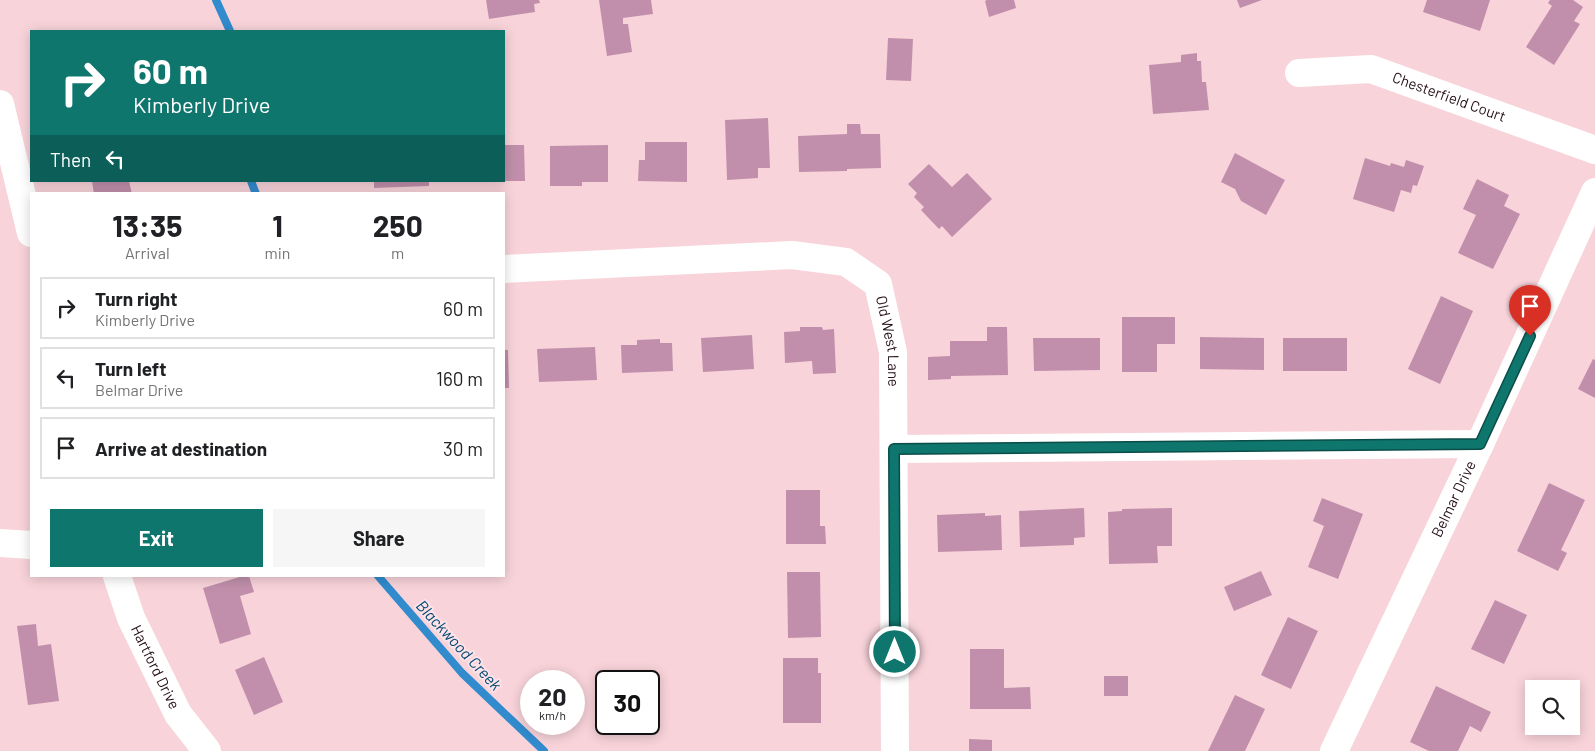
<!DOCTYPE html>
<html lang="en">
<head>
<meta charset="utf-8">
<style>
  :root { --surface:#fff; --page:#f6f6f6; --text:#202124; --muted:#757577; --line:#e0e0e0; --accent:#0f766e }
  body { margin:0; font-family:Barlow,sans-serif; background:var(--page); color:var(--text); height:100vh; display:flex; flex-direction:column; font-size:19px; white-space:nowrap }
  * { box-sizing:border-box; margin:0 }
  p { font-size:16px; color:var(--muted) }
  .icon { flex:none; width:28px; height:28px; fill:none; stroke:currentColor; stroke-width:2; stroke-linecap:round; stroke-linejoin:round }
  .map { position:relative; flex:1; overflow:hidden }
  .side { position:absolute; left:30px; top:192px; width:475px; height:385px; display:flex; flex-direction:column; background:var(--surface); border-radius:0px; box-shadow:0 2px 12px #0003 }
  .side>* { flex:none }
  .banner { position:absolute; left:30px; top:30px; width:475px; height:152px; border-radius:0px; box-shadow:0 2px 12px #0003; background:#0f766e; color:#fff; overflow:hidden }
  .tools { position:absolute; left:1525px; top:680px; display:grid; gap:10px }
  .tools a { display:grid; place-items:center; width:55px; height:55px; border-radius:0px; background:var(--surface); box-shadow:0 2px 12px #0003; font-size:25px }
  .speed { position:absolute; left:520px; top:670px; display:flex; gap:10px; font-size:25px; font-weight:700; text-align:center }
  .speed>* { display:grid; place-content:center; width:65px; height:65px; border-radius:50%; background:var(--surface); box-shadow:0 2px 12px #0003; line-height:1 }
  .speed small { font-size:12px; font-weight:400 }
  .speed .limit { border:2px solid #111; border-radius:8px; background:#fff; color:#111 }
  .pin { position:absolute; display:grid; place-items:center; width:42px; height:42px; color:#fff; margin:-51px -21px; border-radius:50% 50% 50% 0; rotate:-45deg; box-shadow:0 0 5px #0007 }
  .pin .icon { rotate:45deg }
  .me { position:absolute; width:55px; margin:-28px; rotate:0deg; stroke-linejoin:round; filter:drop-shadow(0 0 4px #0008) }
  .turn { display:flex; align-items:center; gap:18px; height:105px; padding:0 20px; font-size:22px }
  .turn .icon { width:65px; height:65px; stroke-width:2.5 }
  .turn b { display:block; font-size:35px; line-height:42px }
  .then { display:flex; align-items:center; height:48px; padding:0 20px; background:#0003; gap:10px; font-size:19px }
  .eta { display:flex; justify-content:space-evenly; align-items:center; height:85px; text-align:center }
  .eta b { font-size:30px; font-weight:700; line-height:35px }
  .action { display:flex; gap:10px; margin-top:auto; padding:10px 20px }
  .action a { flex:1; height:58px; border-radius:0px; background:var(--accent); color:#fff; font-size:20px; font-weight:700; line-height:58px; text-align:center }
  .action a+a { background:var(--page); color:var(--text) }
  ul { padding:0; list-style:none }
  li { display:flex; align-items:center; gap:15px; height:62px; margin:0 10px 8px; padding:0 10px; border:2px solid var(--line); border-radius:0px }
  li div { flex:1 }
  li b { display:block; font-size:19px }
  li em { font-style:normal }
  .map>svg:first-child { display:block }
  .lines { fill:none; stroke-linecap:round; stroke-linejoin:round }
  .stream { stroke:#318bcd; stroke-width:8 }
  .building { fill:#c18fab }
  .minor { stroke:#fff; stroke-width:28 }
  .route-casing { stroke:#0a4d48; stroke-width:12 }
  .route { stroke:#0f766e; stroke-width:9 }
  .labels { text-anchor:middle; stroke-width:4; stroke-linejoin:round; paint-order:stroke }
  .street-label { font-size:15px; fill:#251016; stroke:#fde3e8 }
  .water-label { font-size:16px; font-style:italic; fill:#024874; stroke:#fde3e8 }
</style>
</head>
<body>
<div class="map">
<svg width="1595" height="751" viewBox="0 0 1595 751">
  <rect width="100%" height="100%" fill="#f8d3da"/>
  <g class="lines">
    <g class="stream">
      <polyline points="216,0 230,31"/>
      <polyline points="251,181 256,194"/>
      <polyline points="378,576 462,673 544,751"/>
    </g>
  </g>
  <g class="building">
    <polygon points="486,0 539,0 540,3 534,4 535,12 489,19"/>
    <polygon points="599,0 651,0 653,14 623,18 623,24 628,24 632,52 607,56"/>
    <polygon points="987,0 1014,0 1016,8 989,17 985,1"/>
    <polygon points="1237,0 1262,0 1240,8"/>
    <polygon points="1427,0 1490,0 1480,31 1423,12"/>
    <polygon points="1550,0 1573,0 1583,7 1574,21 1580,24 1554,65 1526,47 1552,6 1548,3"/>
    <polygon points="888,38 913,39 911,81 886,80"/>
    <polygon points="1197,53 1197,61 1201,61 1202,82 1206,82 1209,110 1153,114 1149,65 1181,62 1181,55"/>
    <polygon points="768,118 770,168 758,168 758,178 727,180 725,120"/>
    <polygon points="847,124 860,124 861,134 880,134 881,168 847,169 847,171 799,172 798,136 847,134"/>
    <polygon points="645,142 687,142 687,182 638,181 639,160 645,160"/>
    <polygon points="504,145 524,145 525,181 504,181"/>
    <polygon points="608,145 608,182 582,182 582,186 550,186 550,146"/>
    <polygon points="1235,153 1285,180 1266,215 1241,201 1235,189 1221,182"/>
    <polygon points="1365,158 1390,166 1391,163 1404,167 1406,160 1424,166 1417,186 1413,185 1411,193 1401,190 1394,212 1353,199"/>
    <polygon points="929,164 952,187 967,173 992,199 952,237 942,226 939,229 921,210 924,207 914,197 917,193 908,184"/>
    <polygon points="1477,179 1509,195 1504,206 1520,214 1493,269 1458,253 1476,215 1463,209"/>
    <polygon points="92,181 129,181 132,194 94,194"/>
    <polygon points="374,181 429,181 429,186 374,188"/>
    <polygon points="1441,296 1473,311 1440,384 1408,369"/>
    <polygon points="1122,317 1175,317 1175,344 1157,344 1157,372 1122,372"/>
    <polygon points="800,327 822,327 823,330 834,329 836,373 813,374 812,361 785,363 784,332 800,331"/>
    <polygon points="987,327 1007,327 1008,375 951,376 951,379 928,380 928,357 950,356 950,341 987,341"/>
    <polygon points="752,335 754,369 703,372 701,338"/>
    <polygon points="1200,337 1264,338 1264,370 1200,369"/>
    <polygon points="1033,338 1100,338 1100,370 1034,371"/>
    <rect x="1283" y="338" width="64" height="33"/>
    <polygon points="660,339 660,343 672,343 673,371 622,373 621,345 637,345 637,340"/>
    <polygon points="595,347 597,380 539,382 537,349"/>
    <polygon points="504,350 508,350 509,388 504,388"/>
    <polygon points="1593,359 1595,360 1595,398 1578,389"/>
    <polygon points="1549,483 1585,500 1561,550 1567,553 1558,571 1517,551"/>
    <polygon points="786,490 820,490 820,526 825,526 826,544 786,544"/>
    <polygon points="1322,498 1363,514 1338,579 1308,567 1324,526 1313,521"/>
    <polygon points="1084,508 1085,537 1074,538 1074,545 1020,547 1019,511"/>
    <polygon points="1172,508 1172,546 1157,546 1158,563 1109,564 1108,512 1122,511 1122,509"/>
    <polygon points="985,513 985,516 1001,515 1002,550 938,552 937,515"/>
    <polygon points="1261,571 1272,595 1234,611 1224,587"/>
    <polygon points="787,572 820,572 821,637 788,638"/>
    <polygon points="243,576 249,576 254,592 240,596 251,634 220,644 203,588"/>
    <polygon points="1495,600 1527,615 1504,664 1471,649"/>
    <polygon points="1288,617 1318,631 1291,689 1261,675"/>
    <polygon points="36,624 38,646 51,644 59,701 28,705 17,626"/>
    <polygon points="970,649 1004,649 1004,688 1030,687 1031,709 970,709"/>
    <polygon points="264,657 283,702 254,715 235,670"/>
    <polygon points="783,658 818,658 818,673 821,673 821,723 783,723"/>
    <rect x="1104" y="676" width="24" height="20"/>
    <polygon points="1436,686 1491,712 1481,732 1470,726 1458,751 1429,751 1410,742"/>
    <polygon points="1235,695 1265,709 1245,751 1208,751"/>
    <polygon points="969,739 992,740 992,751 969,751"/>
  </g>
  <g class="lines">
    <g class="minor">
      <path id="s1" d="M 1299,73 L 1371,69 L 1595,150"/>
      <polyline points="0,104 31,233"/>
      <path id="s2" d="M 504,269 L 792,255 L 846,262 L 878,284 L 893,352 L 895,751"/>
      <polyline points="894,449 1480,444"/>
      <polyline points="0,543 31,545"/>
      <path id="s3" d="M 117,576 L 131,618 L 178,714 L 207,751"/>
      <path id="s4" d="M 1334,751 L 1480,444 L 1595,192"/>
    </g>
  </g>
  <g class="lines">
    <g class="route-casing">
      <polyline id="route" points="895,652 894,449 1480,444 1530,336"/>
    </g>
    <use href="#route" class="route"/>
  </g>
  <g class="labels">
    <g class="street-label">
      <text dy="5" stroke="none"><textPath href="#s1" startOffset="155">Chesterfield Court</textPath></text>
      <text dy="5" stroke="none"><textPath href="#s2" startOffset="440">Old West Lane</textPath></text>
      <text dy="5" stroke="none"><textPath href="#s4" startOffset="279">Belmar Drive</textPath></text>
      <text dy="5" stroke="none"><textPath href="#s3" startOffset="99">Hartford Drive</textPath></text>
    </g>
    <g class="water-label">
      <text transform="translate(459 645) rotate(47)" y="6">Blackwood Creek</text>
    </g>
  </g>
</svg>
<div class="tools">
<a><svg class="icon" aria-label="search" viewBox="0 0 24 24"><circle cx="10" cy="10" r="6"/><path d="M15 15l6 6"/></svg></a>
</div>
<div class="speed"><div>20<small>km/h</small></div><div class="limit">30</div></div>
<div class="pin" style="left:1530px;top:336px;background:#d93025"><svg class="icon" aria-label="arrive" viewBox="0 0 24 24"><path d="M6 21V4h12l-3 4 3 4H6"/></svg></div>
<svg class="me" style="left:895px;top:652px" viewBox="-20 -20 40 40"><circle r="17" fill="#0f766e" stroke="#fff" stroke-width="3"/><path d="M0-11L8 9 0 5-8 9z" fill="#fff"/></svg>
<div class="banner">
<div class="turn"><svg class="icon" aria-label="right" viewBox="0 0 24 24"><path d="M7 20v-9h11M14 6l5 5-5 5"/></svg><div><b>60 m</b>Kimberly Drive</div></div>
<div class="then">Then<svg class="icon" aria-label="left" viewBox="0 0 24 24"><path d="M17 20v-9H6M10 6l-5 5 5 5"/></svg></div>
</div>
<section class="side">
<div class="eta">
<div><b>13:35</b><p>Arrival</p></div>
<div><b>1</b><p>min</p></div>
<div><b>250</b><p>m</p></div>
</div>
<ul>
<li><svg class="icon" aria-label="right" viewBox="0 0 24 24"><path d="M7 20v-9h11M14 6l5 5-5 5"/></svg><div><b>Turn right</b><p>Kimberly Drive</p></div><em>60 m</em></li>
<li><svg class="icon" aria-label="left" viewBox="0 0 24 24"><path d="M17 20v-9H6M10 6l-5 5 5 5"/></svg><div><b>Turn left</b><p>Belmar Drive</p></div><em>160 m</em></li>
<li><svg class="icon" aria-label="arrive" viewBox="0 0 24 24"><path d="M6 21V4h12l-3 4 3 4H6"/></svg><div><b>Arrive at destination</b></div><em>30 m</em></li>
</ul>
<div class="action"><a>Exit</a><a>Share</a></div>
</section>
</div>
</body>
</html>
